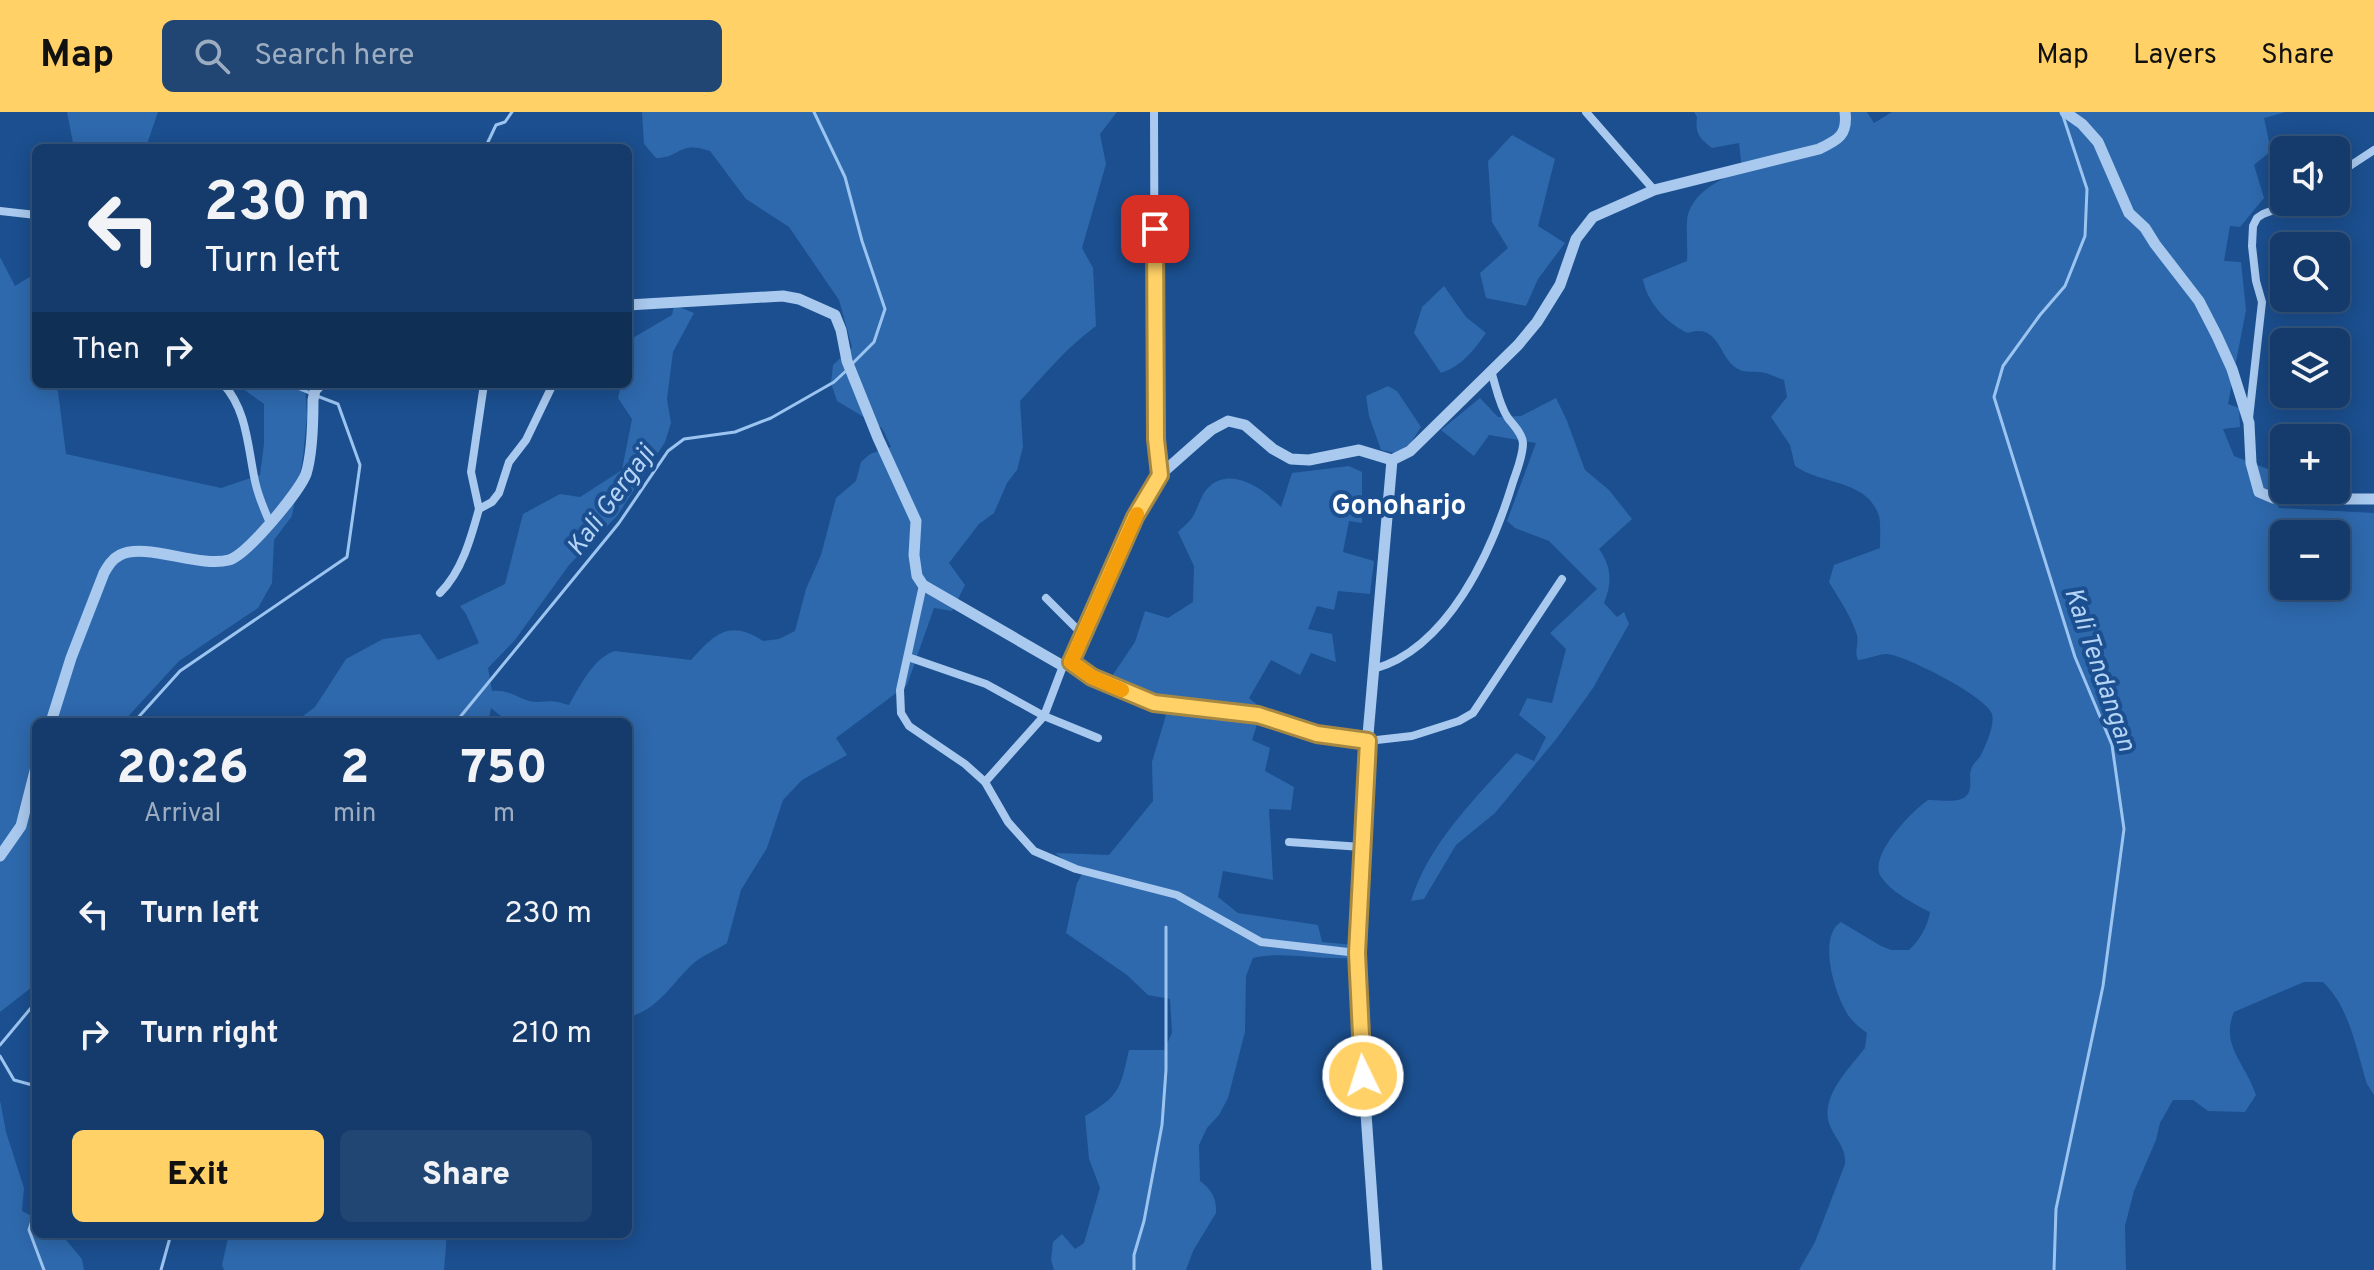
<!DOCTYPE html>
<html lang="en">
<head>
<meta charset="utf-8">
<style>
  :root { --surface:#143b6b; --page:#214673; --text:#f1f3f6; --muted:#9dadc1; --line:#33557e; --accent:#ffd166 }
  body { margin:0; font-family:Overpass,sans-serif; background:var(--page); color:var(--text); height:100vh; display:flex; flex-direction:column; font-size:30px; white-space:nowrap }
  * { box-sizing:border-box; margin:0 }
  p { font-size:26px; color:var(--muted) }
  .icon { flex:none; width:44px; height:44px; fill:none; stroke:currentColor; stroke-width:2; stroke-linecap:round; stroke-linejoin:round }
  .map { position:relative; flex:1; overflow:hidden }
  .side { position:absolute; left:32px; top:606px; width:600px; height:520px; display:flex; flex-direction:column; background:var(--surface); border-radius:12px; box-shadow:0 4px 20px #0003,0 0 0 2px var(--line) }
  .side>* { flex:none }
  .top-card { position:absolute; left:32px; top:32px; width:600px; height:244px; border-radius:12px; box-shadow:0 4px 20px #0003,0 0 0 2px var(--line); background:#143b6b; color:var(--text); overflow:hidden }
  .fabs { position:absolute; left:2270px; top:24px; display:grid; gap:16px }
  .fabs a { display:grid; place-items:center; width:80px; height:80px; border-radius:12px; background:var(--surface); box-shadow:0 4px 20px #0003,0 0 0 2px var(--line); font-size:40px }
  .pin { position:absolute; display:grid; place-items:center; width:68px; height:68px; color:#fff; margin:-34px; border-radius:16px; box-shadow:0 4px 12px #0006 }
  .me { position:absolute; width:88px; margin:-44px; rotate:356deg; stroke-linejoin:round; filter:drop-shadow(0 0 6px #0008) }
  .turn { display:flex; align-items:center; gap:28px; height:168px; padding:0 40px; font-size:36px }
  .turn .icon { width:104px; height:104px; stroke-width:2.5 }
  .turn b { display:block; font-size:56px; line-height:68px }
  .then { display:flex; align-items:center; height:76px; padding:0 40px; background:#0003; gap:16px; font-size:30px }
  .eta { display:flex; justify-content:space-evenly; align-items:center; height:136px; text-align:center }
  .eta b { font-size:48px; font-weight:800; line-height:56px }
  .action { display:flex; gap:16px; margin-top:auto; padding:16px 40px }
  .action a { flex:1; height:92px; border-radius:12px; background:var(--accent); color:#111; font-size:32px; font-weight:800; line-height:92px; text-align:center }
  .action a+a { background:var(--page); color:var(--text) }
  ul { padding:0; list-style:none }
  li { display:flex; align-items:center; gap:24px; height:120px; padding:0 40px }
  li div { flex:1 }
  li b { display:block; font-size:30px }
  li em { font-style:normal }
  header { display:flex; align-items:center; gap:48px; box-sizing:border-box; height:112px; padding:0 40px; background:var(--accent); color:#111 }
  header strong { font-size:38px }
  nav { display:flex; gap:44px; margin-inline-start:auto; font-size:28px }
  .search { width:560px; height:72px; background:var(--page); display:flex; align-items:center; gap:20px; box-sizing:border-box; padding:0 28px; border-radius:12px; color:var(--muted); font-size:30px }
  .map>svg:first-child { display:block }
  .green { fill:#2e69ad; fill-rule:evenodd }
  .lines { fill:none; stroke-linecap:round; stroke-linejoin:round }
  .stream { stroke:#9cc4f0; stroke-width:3 }
  .minor { stroke:#a9c9ee; stroke-width:8 }
  .tertiary { stroke:#a9c9ee; stroke-width:11 }
  .route-casing { stroke:#a68842; stroke-width:20 }
  .route { stroke:#ffd166; stroke-width:14 }
  .slow { stroke:#f59e0b; stroke-width:14 }
  .labels { text-anchor:middle; stroke-width:8; stroke-linejoin:round; paint-order:stroke }
  .water-label { font-size:26px; font-style:italic; fill:#b5d3f5; stroke:#1b4f8f }
  .quarter-label { font-size:28px; font-weight:bold; fill:#fff; stroke:#1b4f8f }
</style>
</head>
<body>
<header>
<strong>Map</strong>
<div class="search"><svg class="icon" aria-label="search" viewBox="0 0 24 24"><circle cx="10" cy="10" r="6"/><path d="M15 15l6 6"/></svg>Search here</div>
<nav><a>Map</a><a>Layers</a><a>Share</a></nav>
</header>
<div class="map">
<svg width="2374" height="1158" viewBox="0 0 2374 1158">
  <rect width="100%" height="100%" fill="#1b4f8f"/>
  <g class="green">
    <polygon points="67,0 158,0 147,32 149,36 74,36"/>
    <path d="M 642,0 L 1117,0 L 1100,22 L 1106,52 L 1082,136 L 1093,156 L 1096,214 C 1067,235 1044,263 1020,289 L 1023,335 L 1017,358 L 1007,371 L 994,401 L 979,412 L 949,451 L 965,473 L 952,499 L 934,496 L 907,573 L 836,626 L 847,643 L 802,668 L 783,688 L 767,736 L 741,778 L 727,831 C 717,838 705,842 695,850 C 672,870 659,898 628,905 L 628,610 L 508,610 L 491,596 L 488,610 L 295,610 L 315,595 L 346,547 L 383,527 L 420,522 L 438,548 L 479,531 L 466,502 L 460,494 L 505,472 L 523,402 L 560,382 L 580,385 L 622,358 L 632,307 L 618,286 L 621,272 L 628,272 L 631,227 L 672,203 L 674,193 L 694,201 L 673,240 L 667,287 L 671,311 L 665,330 L 617,404 L 569,453 L 515,528 L 488,556 L 492,579 C 513,577 521,590 537,590 C 553,589 552,588 569,593 C 580,574 593,546 615,539 L 691,548 C 715,522 729,507 763,529 L 779,527 L 795,519 L 806,477 L 821,443 L 836,386 L 856,369 L 861,350 L 870,342 L 891,335 L 882,316 L 837,289 L 831,271 L 833,253 L 852,235 L 839,188 L 789,115 L 746,87 L 710,39 C 678,28 681,46 656,46 L 644,32 Z"/>
    <path d="M 1694,0 L 1867,0 L 1874,11 L 1892,0 L 2286,0 L 2264,6 L 2271,39 L 2254,53 L 2264,86 L 2240,115 L 2230,114 L 2224,149 L 2241,150 L 2246,198 L 2228,292 L 2239,296 L 2240,315 L 2223,317 L 2234,344 L 2273,359 L 2273,380 L 2279,396 L 2374,401 L 2374,983 L 2367,972 C 2356,937 2350,896 2323,870 L 2304,870 L 2234,900 C 2220,934 2245,950 2256,983 L 2245,1000 L 2208,999 L 2193,988 L 2173,988 L 2160,1011 L 2156,1028 L 2134,1079 L 2125,1114 L 2126,1158 L 1799,1158 L 1815,1130 L 1845,1052 C 1846,1036 1837,1029 1831,1016 C 1817,987 1849,957 1865,936 L 1867,921 C 1862,917 1856,913 1852,908 C 1836,890 1816,825 1841,810 L 1881,834 L 1891,838 L 1909,838 C 1919,829 1928,814 1930,800 C 1914,792 1889,779 1880,763 C 1870,742 1912,699 1928,688 C 1941,687 1967,695 1970,676 C 1971,670 1969,663 1971,658 C 1972,652 1978,648 1981,643 C 1986,632 1995,613 1992,602 C 1987,585 1905,543 1887,542 C 1879,542 1867,547 1858,548 C 1854,539 1859,532 1857,523 C 1851,504 1839,487 1829,470 L 1834,453 L 1880,436 C 1880,426 1881,413 1879,404 C 1867,367 1821,373 1795,354 L 1790,333 L 1771,305 L 1787,285 L 1784,268 C 1778,266 1772,263 1766,261 C 1758,259 1748,261 1740,258 C 1718,249 1721,210 1688,221 C 1667,212 1646,189 1643,167 L 1687,149 C 1688,136 1686,122 1687,109 C 1689,82 1720,67 1742,58 L 1739,31 L 1712,36 C 1699,26 1695,21 1697,5 ZM 2284,422 L 2336,422 L 2336,474 L 2284,474 Z"/>
    <polygon points="1512,23 1555,47 1538,114 1565,131 1538,167 1526,194 1486,186 1480,161 1508,136 1492,110 1488,49"/>
    <polygon points="0,145 15,174 36,161 36,272 57,272 66,342 221,376 260,363 264,332 264,292 236,272 305,272 307,304 303,345 292,404 274,428 272,471 258,496 179,549 123,610 36,610 36,872 0,900"/>
    <path d="M 1444,174 L 1466,205 L 1486,221 C 1474,238 1462,254 1441,261 L 1414,221 L 1422,195 Z"/>
    <polygon points="1388,274 1397,279 1421,315 1410,332 1395,341 1381,338 1369,304 1366,284"/>
    <path d="M 1480,286 L 1498,305 L 1521,304 L 1556,286 L 1567,309 L 1585,358 L 1609,378 L 1632,407 L 1599,437 C 1612,455 1612,471 1604,491 L 1617,505 L 1624,500 L 1629,512 L 1593,576 L 1557,626 L 1495,701 L 1456,733 L 1424,787 L 1411,789 C 1429,730 1477,685 1516,641 L 1534,649 L 1546,625 L 1519,603 L 1527,586 L 1552,591 L 1566,537 L 1550,521 L 1597,477 L 1549,429 L 1515,416 L 1507,409 L 1536,331 L 1489,323 L 1474,344 L 1441,318 Z"/>
    <path d="M 1349,354 L 1362,360 L 1362,411 L 1349,409 L 1343,440 L 1374,449 L 1370,482 L 1338,479 L 1334,498 L 1317,494 L 1308,517 L 1332,522 L 1336,550 L 1311,541 L 1300,563 L 1271,548 L 1249,586 L 1262,597 L 1252,628 L 1270,636 L 1265,659 L 1294,675 L 1291,698 L 1269,697 L 1273,768 L 1223,759 L 1218,785 L 1238,801 L 1318,813 L 1322,830 L 1353,833 L 1348,846 C 1316,848 1283,839 1253,846 L 1246,864 L 1245,920 L 1228,986 L 1219,1003 L 1207,1016 L 1199,1033 L 1200,1069 C 1211,1077 1217,1086 1216,1101 L 1193,1139 L 1186,1158 L 1054,1158 L 1051,1148 L 1053,1130 L 1062,1122 L 1075,1137 L 1084,1131 L 1100,1076 L 1089,1047 L 1085,1004 C 1121,983 1120,976 1129,938 L 1164,938 L 1172,921 L 1170,887 L 1148,883 L 1127,863 L 1066,821 L 1077,771 L 1082,762 L 1055,741 L 1109,743 L 1153,689 L 1152,650 L 1166,603 L 1104,576 L 1135,530 L 1145,499 L 1168,506 L 1193,490 L 1194,454 L 1178,420 C 1182,416 1188,411 1192,406 C 1198,397 1201,381 1210,374 C 1233,354 1266,379 1281,395 L 1292,361 Z"/>
    <polygon points="0,988 6,1020 24,1076 22,1099 36,1106 36,1122 61,1122 82,1147 84,1158 0,1158"/>
    <polygon points="229,1122 447,1122 444,1158 224,1158 222,1153"/>
  </g>
  <g class="lines">
    <g class="stream">
      <polyline points="814,0 845,65 862,129 885,197 874,230 852,252"/>
      <polyline points="470,36 487,32 496,13 505,10 512,0"/>
      <polyline points="288,272 310,281"/>
      <polyline points="134,610 180,559 347,445 360,353 338,292 317,284"/>
      <polyline points="456,610 619,411 668,339 684,327 735,320 771,306 834,270 847,258"/>
      <polyline points="0,933 36,890"/>
      <polyline points="0,944 14,968 36,974"/>
      <polyline points="36,1096 29,1118 44,1158"/>
      <polyline points="161,1158 171,1122"/>
      <polyline points="1134,1158 1134,1143 1144,1109 1162,1013 1166,958 1166,815"/>
      <polyline points="2054,1158 2056,1097 2103,874 2124,717 2112,633 2075,545 1994,285 2003,254 2040,203 2065,174 2085,124 2087,77 2063,4"/>
    </g>
    <g class="minor">
      <polyline points="1154,0 1155,296 1160,363"/>
      <polyline points="1586,0 1654,78"/>
      <polyline points="2336,63 2374,38"/>
      <polyline points="0,99 36,103"/>
      <path d="M 223,272 C 247,297 248,337 255,369 C 258,384 264,397 270,411"/>
      <polyline points="2249,306 2262,190 2256,169 2252,134 2253,114 2257,106 2263,102 2295,90"/>
      <polyline points="479,397 471,360 484,272"/>
      <polyline points="923,473 900,578 901,601 909,614 965,652 985,670 1008,710 1034,739 1076,757 1177,783 1261,830 1357,841"/>
      <path d="M 440,481 C 462,459 471,426 479,397 L 492,390 L 499,381 L 509,350 L 526,328 L 553,272"/>
      <polyline points="1046,486 1084,524"/>
      <polyline points="908,545 986,572 1044,604 1098,626"/>
      <polyline points="1071,550 1092,565 1154,591 1258,603 1336,626 1368,629 1412,624 1459,609 1473,601 1562,467"/>
      <path d="M 1374,557 C 1448,536 1491,441 1512,373 C 1516,360 1523,345 1523,331 C 1522,321 1514,314 1508,306 C 1499,293 1496,274 1491,259"/>
      <polyline points="985,670 1044,604 1063,554"/>
      <polyline points="1289,730 1362,735"/>
    </g>
    <g class="tertiary">
      <polyline points="2065,0 2082,12 2098,30 2129,101 2145,116 2155,132 2199,189 2217,224 2232,257 2249,311 2251,351 2259,380 2273,386 2284,387 2374,387"/>
      <polyline points="628,193 783,184 799,187 835,203 841,218 847,249 878,326 916,409 914,443 917,464 923,473 1063,554 1071,550 1149,378 1160,363 1195,332 1211,318 1228,309 1245,313 1273,337 1291,347 1309,348 1359,338 1392,348"/>
      <path d="M 51,610 L 71,546 L 104,461 C 108,454 112,447 120,443 C 145,430 199,456 229,448 C 247,443 299,380 306,362 C 312,343 313,308 313,288 L 315,278 L 321,272"/>
      <polyline points="0,744 21,714 36,655"/>
      <path d="M 1377,1158 L 1360,916 L 1357,841 L 1365,657 L 1392,348 L 1410,339 L 1518,233 L 1537,210 L 1560,173 L 1576,127 L 1593,105 L 1654,78 L 1819,37 C 1838,28 1848,23 1845,0"/>
    </g>
  </g>
  <g class="lines">
    <g class="route-casing">
      <polyline id="route" points="1155,117 1156,327 1160,363 1135,405 1071,550 1092,565 1154,591 1258,603 1317,622 1368,629 1357,841 1363,964"/>
    </g>
    <use href="#route" class="route"/>
    <polyline class="slow" points="1122,578 1092,565 1071,550 1137,402"/>
  </g>
  <g class="labels">
    <g class="water-label">
      <text transform="translate(610 388) rotate(-54)" y="9">Kali Gergaji</text>
      <text transform="translate(2101 557) rotate(71)" y="9">Kali Tendangan</text>
    </g>
    <g class="quarter-label">
      <text x="1399" y="402">Gonoharjo</text>
    </g>
  </g>
</svg>
<div class="fabs">
<a><svg class="icon" aria-label="sound" viewBox="0 0 24 24"><path d="M4 9h4l5-4v14l-5-4H4zM17 9q2 3 0 6"/></svg></a>
<a><svg class="icon" aria-label="search" viewBox="0 0 24 24"><circle cx="10" cy="10" r="6"/><path d="M15 15l6 6"/></svg></a>
<a><svg class="icon" aria-label="layers" viewBox="0 0 24 24"><path d="M12 4l9 5-9 5-9-5zM3 14l9 5 9-5"/></svg></a>
<a>+</a>
<a>−</a>
</div>
<div class="pin" style="left:1155px;top:117px;background:#d93025"><svg class="icon" aria-label="arrive" viewBox="0 0 24 24"><path d="M6 21V4h12l-3 4 3 4H6"/></svg></div>
<svg class="me" style="left:1363px;top:964px" viewBox="-20 -20 40 40"><circle r="17" fill="#ffd166" stroke="#fff" stroke-width="3"/><path d="M0-11L8 9 0 5-8 9z" fill="#fff"/></svg>
<div class="top-card">
<div class="turn"><svg class="icon" aria-label="left" viewBox="0 0 24 24"><path d="M17 20v-9H6M10 6l-5 5 5 5"/></svg><div><b>230 m</b>Turn left</div></div>
<div class="then">Then<svg class="icon" aria-label="right" viewBox="0 0 24 24"><path d="M7 20v-9h11M14 6l5 5-5 5"/></svg></div>
</div>
<section class="side">
<div class="eta">
<div><b>20:26</b><p>Arrival</p></div>
<div><b>2</b><p>min</p></div>
<div><b>750</b><p>m</p></div>
</div>
<ul>
<li><svg class="icon" aria-label="left" viewBox="0 0 24 24"><path d="M17 20v-9H6M10 6l-5 5 5 5"/></svg><div><b>Turn left</b></div><em>230 m</em></li>
<li><svg class="icon" aria-label="right" viewBox="0 0 24 24"><path d="M7 20v-9h11M14 6l5 5-5 5"/></svg><div><b>Turn right</b></div><em>210 m</em></li>
</ul>
<div class="action"><a>Exit</a><a>Share</a></div>
</section>
</div>
</body>
</html>
